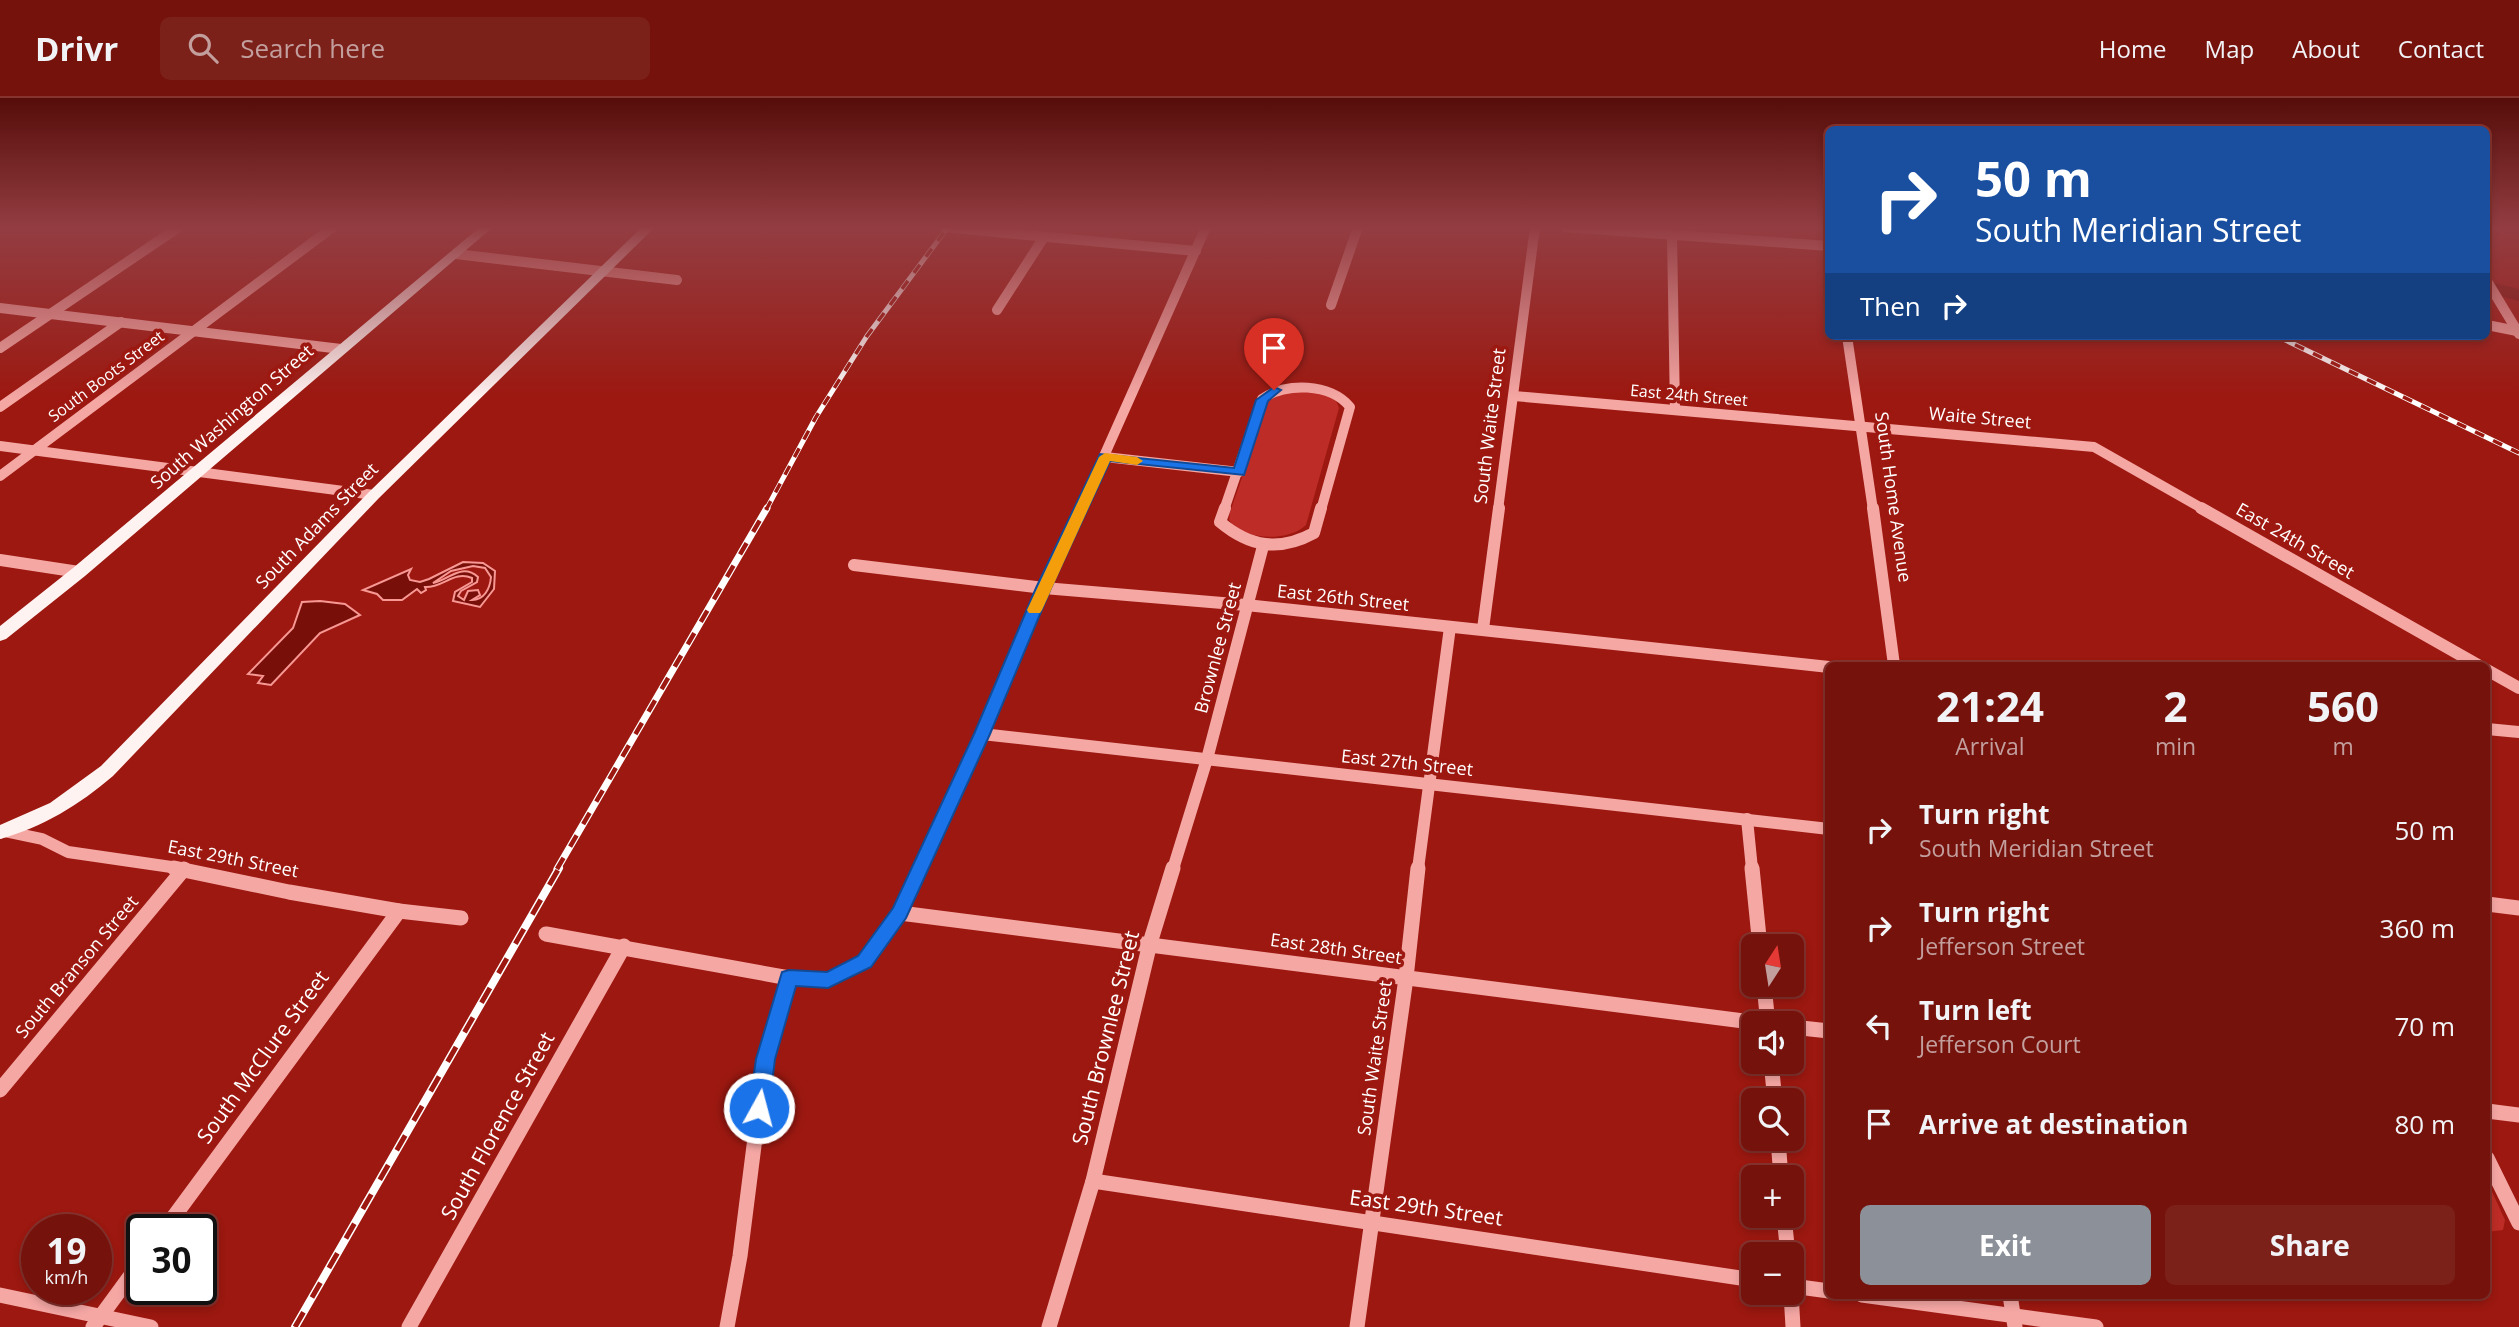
<!DOCTYPE html>
<html lang="en">
<head>
<meta charset="utf-8">
<style>
  :root { --surface:#75120c; --page:#7c201a; --text:#f1f3f6; --muted:#c29e9d; --line:#86322d; --accent:#8c9099 }
  body { margin:0; font-family:"Open Sans",sans-serif; background:var(--page); color:var(--text); height:100vh; display:flex; flex-direction:column; font-size:26px; white-space:nowrap }
  * { box-sizing:border-box; margin:0 }
  p { font-size:23px; color:var(--muted) }
  .icon { flex:none; width:38px; height:38px; fill:none; stroke:currentColor; stroke-width:2; stroke-linecap:round; stroke-linejoin:round }
  .map { position:relative; flex:1; overflow:hidden }
  .details { position:absolute; left:1825px; top:564px; width:665px; height:637px; display:flex; flex-direction:column; background:var(--surface); border-radius:10px; box-shadow:0 4px 10px #0003,0 0 0 2px var(--line) }
  .details>* { flex:none }
  .hud { position:absolute; left:1825px; top:28px; width:665px; height:214px; border-radius:10px; box-shadow:0 4px 10px #0003,0 0 0 2px var(--line); background:#1a4fa0; color:#fff; overflow:hidden }
  .needle { width:46px; rotate:12deg }
  .buttons { position:absolute; left:1741px; top:836px; display:grid; gap:14px }
  .buttons a { display:grid; place-items:center; width:63px; height:63px; border-radius:10px; background:var(--surface); box-shadow:0 4px 10px #0003,0 0 0 2px var(--line); font-size:35px }
  .speed { position:absolute; left:21px; top:1116px; display:flex; gap:14px; font-size:35px; font-weight:700; text-align:center }
  .speed>* { display:grid; place-content:center; width:91px; height:91px; border-radius:50%; background:var(--surface); box-shadow:0 4px 10px #0003,0 0 0 2px var(--line); line-height:1 }
  .speed small { font-size:18px; font-weight:400 }
  .speed .limit { border:4px solid #111; border-radius:10px; background:#fff; color:#111 }
  .pin { position:absolute; display:grid; place-items:center; width:60px; height:60px; color:#fff; margin:-72px -30px; border-radius:50% 50% 50% 0; rotate:-45deg; box-shadow:0 0 7px #0007 }
  .pin .icon { rotate:45deg }
  .me { position:absolute; width:77px; margin:-38px; rotate:7deg; stroke-linejoin:round; filter:drop-shadow(0 0 5px #0008) }
  .turn { display:flex; align-items:center; gap:24px; height:147px; padding:0 35px; font-size:32px }
  .turn .icon { width:91px; height:91px; stroke-width:2.5 }
  .turn b { display:block; font-size:49px; line-height:60px }
  .then { display:flex; align-items:center; height:66px; padding:0 35px; background:#0003; gap:14px; font-size:26px }
  .eta { display:flex; justify-content:space-evenly; align-items:center; height:119px; text-align:center }
  .eta b { font-size:42px; font-weight:700; line-height:49px }
  .cta { display:flex; gap:14px; margin-top:auto; padding:14px 35px }
  .cta a { flex:1; height:80px; border-radius:10px; background:var(--accent); color:#fff; font-size:28px; font-weight:700; line-height:80px; text-align:center }
  .cta a+a { background:var(--page); color:var(--text) }
  ul { padding:0; list-style:none }
  li { display:flex; align-items:center; gap:21px; height:98px; padding:0 35px }
  li div { flex:1 }
  li b { display:block; font-size:26px }
  li em { font-style:normal }
  header { display:flex; align-items:center; gap:42px; box-sizing:border-box; height:98px; padding:0 35px; background:var(--surface); border-bottom:2px solid var(--line) }
  header strong { font-size:33px }
  nav { display:flex; gap:38px; margin-inline-start:auto; font-size:24px }
  .search { width:490px; height:63px; background:var(--page); display:flex; align-items:center; gap:18px; box-sizing:border-box; padding:0 24px; border-radius:10px; color:var(--muted); font-size:26px }
  .map>svg:first-child { display:block }
  .green { fill:#bd2c26 }
  .water { fill:#781009; stroke:#f89895; stroke-width:2; fill-rule:evenodd }
  .lines { fill:none; stroke-linecap:round; stroke-linejoin:round }
  .river { fill:#781009; fill-rule:evenodd }
  .minor-far2 { stroke:#f5a7a4; stroke-width:10 }
  .minor-far1 { stroke:#f5a7a4; stroke-width:12 }
  .minor { stroke:#f5a7a4; stroke-width:15 }
  .major { fill:#fff3f2; fill-rule:evenodd }
  .rail-far2-casing { stroke:#fff; stroke-width:5 }
  .rail-far1-casing { stroke:#fff; stroke-width:7 }
  .rail-casing { stroke:#fff; stroke-width:8 }
  .rail-far2 { stroke:#9c1810; stroke-width:3.5; stroke-dasharray:10; stroke-linecap:butt }
  .rail-far1 { stroke:#9c1810; stroke-width:4.5; stroke-dasharray:13; stroke-linecap:butt }
  .rail { stroke:#9c1810; stroke-width:5; stroke-dasharray:17; stroke-linecap:butt }
  .route { fill:#1a73e8; stroke:#114b97; stroke-width:2 }
  .slow { fill:#f59e0b }
  .labels { text-anchor:middle; stroke-width:7; stroke-linejoin:round; paint-order:stroke }
  .far-street-label { font-size:16px; fill:#fff; stroke:#9c1810 }
  .street-label { font-size:18px; fill:#fff; stroke:#9c1810 }
  .near-street-label { font-size:21px; fill:#fff; stroke:#9c1810 }
</style>
</head>
<body>
<header>
<strong>Drivr</strong>
<div class="search"><svg class="icon" aria-label="search" viewBox="0 0 24 24"><circle cx="10" cy="10" r="6"/><path d="M15 15l6 6"/></svg>Search here</div>
<nav><a>Home</a><a>Map</a><a>About</a><a>Contact</a></nav>
</header>
<div class="map">
<svg width="2519" height="1229" viewBox="0 0 2519 1229">
  <rect width="100%" height="100%" fill="#9c1810"/>
  <g class="green">
    <path d="M 1287,292 C 1304,293 1334,290 1339,310 L 1306,427 C 1288,444 1244,443 1229,422 L 1230,414 L 1269,302 L 1272,298 Z"/>
    <polygon points="2487,1083 2505,1122 2503,1132 2487,1134"/>
  </g>
  <g class="water">
    <path d="M 463,464 L 483,465 L 495,473 L 494,491 L 480,509 L 453,503 L 455,494 L 472,484 L 472,480 C 454,472 443,490 425,489 L 426,492 L 421,495 L 417,491 L 402,502 L 383,502 L 377,496 L 363,492 L 411,471 L 408,477 L 410,482 L 420,484 L 429,481 ZM 473,468 L 485,470 L 491,479 C 490,491 484,502 472,502 L 480,497 L 478,492 L 468,493 L 464,502 L 458,498 L 461,493 L 477,484 L 478,479 C 461,464 448,483 433,485 L 451,473 Z"/>
    <polygon points="320,503 345,506 360,517 320,535 271,587 258,585 263,578 248,576 293,530 302,504"/>
  </g>
  <g class="lines">
    <polygon class="river" points="2487,183 2519,191 2519,203 2487,195"/>
    <g class="minor-far2">
      <polyline points="943,129 1196,153"/>
      <polyline points="1565,129 1829,148"/>
      <polyline points="1672,137 1675,312"/>
      <polyline points="456,156 677,182"/>
      <polyline points="2487,183 2519,236"/>
      <polyline points="1331,207 1358,129"/>
      <polyline points="0,210 341,251"/>
      <polyline points="997,212 1044,139"/>
      <polyline points="2487,227 2517,233"/>
      <polyline points="1847,238 1873,412"/>
      <polyline points="0,250 179,129"/>
      <polyline points="1514,298 2094,349 2205,412"/>
      <polyline points="0,309 121,224"/>
      <polyline points="0,348 374,397"/>
      <polyline points="1105,359 1239,374"/>
      <polyline points="0,378 333,129"/>
      <polyline points="1080,412 1206,129"/>
      <path d="M 1224,412 L 1262,301 C 1285,284 1331,285 1350,309 L 1321,412"/>
      <polyline points="1498,412 1535,129"/>
    </g>
    <g class="minor-far1">
      <path d="M 1225,410 L 1220,424 C 1250,449 1279,454 1314,435 L 1321,410"/>
      <polyline points="1873,410 1894,567"/>
      <polyline points="2201,410 2478,567"/>
      <polyline points="0,462 79,474"/>
      <polyline points="854,467 1044,490 1246,507 1829,569"/>
      <polyline points="1483,531 1499,410"/>
      <polyline points="2487,572 2519,590"/>
      <polyline points="2487,631 2519,634"/>
      <polyline points="982,636 1829,731"/>
      <polyline points="1747,721 1752,771"/>
      <polyline points="0,735 4,733 42,741 68,754 185,771"/>
      <polyline points="920,771 1081,410"/>
      <polyline points="1173,771 1207,661 1263,448"/>
      <polyline points="1418,771 1450,529"/>
    </g>
    <g class="minor">
      <polyline points="174,770 289,794 399,813 461,820"/>
      <polyline points="1752,770 1760,849"/>
      <polyline points="2487,806 2519,810"/>
      <polyline points="900,815 1767,926"/>
      <polyline points="546,836 789,880 828,882 865,863 900,815 920,770"/>
      <polyline points="1764,887 1768,926"/>
      <polyline points="1792,929 1829,933"/>
      <polyline points="1771,964 1775,1003"/>
      <polyline points="0,992 184,771"/>
      <polyline points="2487,1013 2519,1017"/>
      <polyline points="1778,1041 1781,1080"/>
      <polyline points="2487,1060 2519,1125"/>
      <polyline points="1093,1083 1754,1182"/>
      <polyline points="1784,1118 1788,1157"/>
      <polyline points="164,1132 399,813"/>
      <polyline points="1792,1188 1829,1193"/>
      <polyline points="1791,1195 1793,1229"/>
      <polyline points="0,1197 151,1229"/>
      <polyline points="1862,1197 2096,1229"/>
      <polyline points="2010,1197 2015,1229"/>
      <polyline points="93,1229 142,1162"/>
      <polyline points="409,1229 624,848"/>
      <polyline points="727,1229 740,1158 765,961 789,880"/>
      <polyline points="1049,1229 1093,1083 1150,845 1173,770"/>
      <polyline points="1357,1229 1406,880 1418,770"/>
    </g>
    <g class="major">
      <polygon points="480,129 493,129 85,478 6,541 0,543 0,528 73,470"/>
      <path d="M 642,129 L 655,129 L 379,400 L 113,678 C 79,707 43,729 0,741 L 0,727 L 50,705 L 101,668 L 369,394 Z"/>
    </g>
    <g class="rail-far2-casing">
      <g id="rail-far2">
        <polyline points="2277,238 2519,355"/>
        <polyline points="766,412 816,319 867,238 948,129"/>
      </g>
    </g>
    <g class="rail-far1-casing">
      <polyline id="rail-far1" points="557,771 767,410"/>
    </g>
    <g class="rail-casing">
      <polyline id="rail" points="295,1229 559,770"/>
    </g>
    <use href="#rail-far2" class="rail-far2"/>
    <use href="#rail-far1" class="rail-far1"/>
    <use href="#rail" class="rail"/>
  </g>
  <linearGradient id="sky" x2="0" y2="1"><stop stop-color="#560d09"/><stop offset="0.43" stop-color="#933d42"/><stop offset="1" stop-color="#933d42" stop-opacity="0"/></linearGradient>
  <rect width="2519" height="301" fill="url(#sky)"/>
  <polygon class="route" points="1274,289 1281,292 1268,303 1244,377 1110,363 1051,490 990,636 906,820 871,869 828,890 796,888 775,961 769,1010 766,1017 759,1020 752,1017 749,1010 756,961 782,874 789,872 827,874 858,858 893,810 974,636 1036,490 1100,356 1234,370 1256,302"/>
  <polygon class="slow" points="1105,355 1137,359 1143,363 1137,367 1110,363 1042,512 1040,515 1029,515 1027,512 1099,359"/>
  <g class="labels">
    <g class="far-street-label">
      <text transform="translate(106 278) rotate(-37)" y="6">South Boots Street</text>
      <text transform="translate(1689 297) rotate(5)" y="6">East 24th Street</text>
    </g>
    <g class="street-label">
      <text transform="translate(232 319) rotate(-41)" y="6">South Washington Street</text>
      <text transform="translate(1980 320) rotate(5)" y="6">Waite Street</text>
      <text transform="translate(1490 328) rotate(-83)" y="6">South Waite Street</text>
      <text transform="translate(1893 399) rotate(82)" y="6">South Home Avenue</text>
      <text transform="translate(317 428) rotate(-46)" y="6">South Adams Street</text>
      <text transform="translate(2295 443) rotate(30)" y="6">East 24th Street</text>
      <text transform="translate(1343 500) rotate(6)" y="6">East 26th Street</text>
      <text transform="translate(1218 550) rotate(-75)" y="6">Brownlee Street</text>
      <text transform="translate(1407 665) rotate(6)" y="6">East 27th Street</text>
      <text transform="translate(233 761) rotate(11)" y="6">East 29th Street</text>
      <text transform="translate(1336 851) rotate(8)" y="6">East 28th Street</text>
      <text transform="translate(77 869) rotate(-50)" y="6">South Branson Street</text>
      <text transform="translate(1375 960) rotate(-82)" y="6">South Waite Street</text>
    </g>
    <g class="near-street-label">
      <text transform="translate(1106 940) rotate(-76)" y="7">South Brownlee Street</text>
      <text transform="translate(263 959) rotate(-54)" y="7">South McClure Street</text>
      <text transform="translate(498 1028) rotate(-61)" y="7">South Florence Street</text>
      <text transform="translate(1426 1110) rotate(8)" y="7">East 29th Street</text>
    </g>
  </g>
</svg>
<div class="buttons">
<a><svg class="needle" viewBox="-14 -14 28 28"><path d="M0-13l5 13h-10z" fill="#e53935"/><path d="M0 13l5-13h-10z" fill="#c29e9d"/></svg></a>
<a><svg class="icon" aria-label="sound" viewBox="0 0 24 24"><path d="M4 9h4l5-4v14l-5-4H4zM17 9q2 3 0 6"/></svg></a>
<a><svg class="icon" aria-label="search" viewBox="0 0 24 24"><circle cx="10" cy="10" r="6"/><path d="M15 15l6 6"/></svg></a>
<a>+</a>
<a>−</a>
</div>
<div class="speed"><div>19<small>km/h</small></div><div class="limit">30</div></div>
<div class="pin" style="left:1274px;top:292px;background:#d93025"><svg class="icon" aria-label="arrive" viewBox="0 0 24 24"><path d="M6 21V4h12l-3 4 3 4H6"/></svg></div>
<svg class="me" style="left:759px;top:1010px" viewBox="-20 -20 40 40"><circle r="17" fill="#1a73e8" stroke="#fff" stroke-width="3"/><path d="M0-11L8 9 0 5-8 9z" fill="#fff"/></svg>
<div class="hud">
<div class="turn"><svg class="icon" aria-label="right" viewBox="0 0 24 24"><path d="M7 20v-9h11M14 6l5 5-5 5"/></svg><div><b>50 m</b>South Meridian Street</div></div>
<div class="then">Then<svg class="icon" aria-label="right" viewBox="0 0 24 24"><path d="M7 20v-9h11M14 6l5 5-5 5"/></svg></div>
</div>
<section class="details">
<div class="eta">
<div><b>21:24</b><p>Arrival</p></div>
<div><b>2</b><p>min</p></div>
<div><b>560</b><p>m</p></div>
</div>
<ul>
<li><svg class="icon" aria-label="right" viewBox="0 0 24 24"><path d="M7 20v-9h11M14 6l5 5-5 5"/></svg><div><b>Turn right</b><p>South Meridian Street</p></div><em>50 m</em></li>
<li><svg class="icon" aria-label="right" viewBox="0 0 24 24"><path d="M7 20v-9h11M14 6l5 5-5 5"/></svg><div><b>Turn right</b><p>Jefferson Street</p></div><em>360 m</em></li>
<li><svg class="icon" aria-label="left" viewBox="0 0 24 24"><path d="M17 20v-9H6M10 6l-5 5 5 5"/></svg><div><b>Turn left</b><p>Jefferson Court</p></div><em>70 m</em></li>
<li><svg class="icon" aria-label="arrive" viewBox="0 0 24 24"><path d="M6 21V4h12l-3 4 3 4H6"/></svg><div><b>Arrive at destination</b></div><em>80 m</em></li>
</ul>
<div class="cta"><a>Exit</a><a>Share</a></div>
</section>
</div>
</body>
</html>
